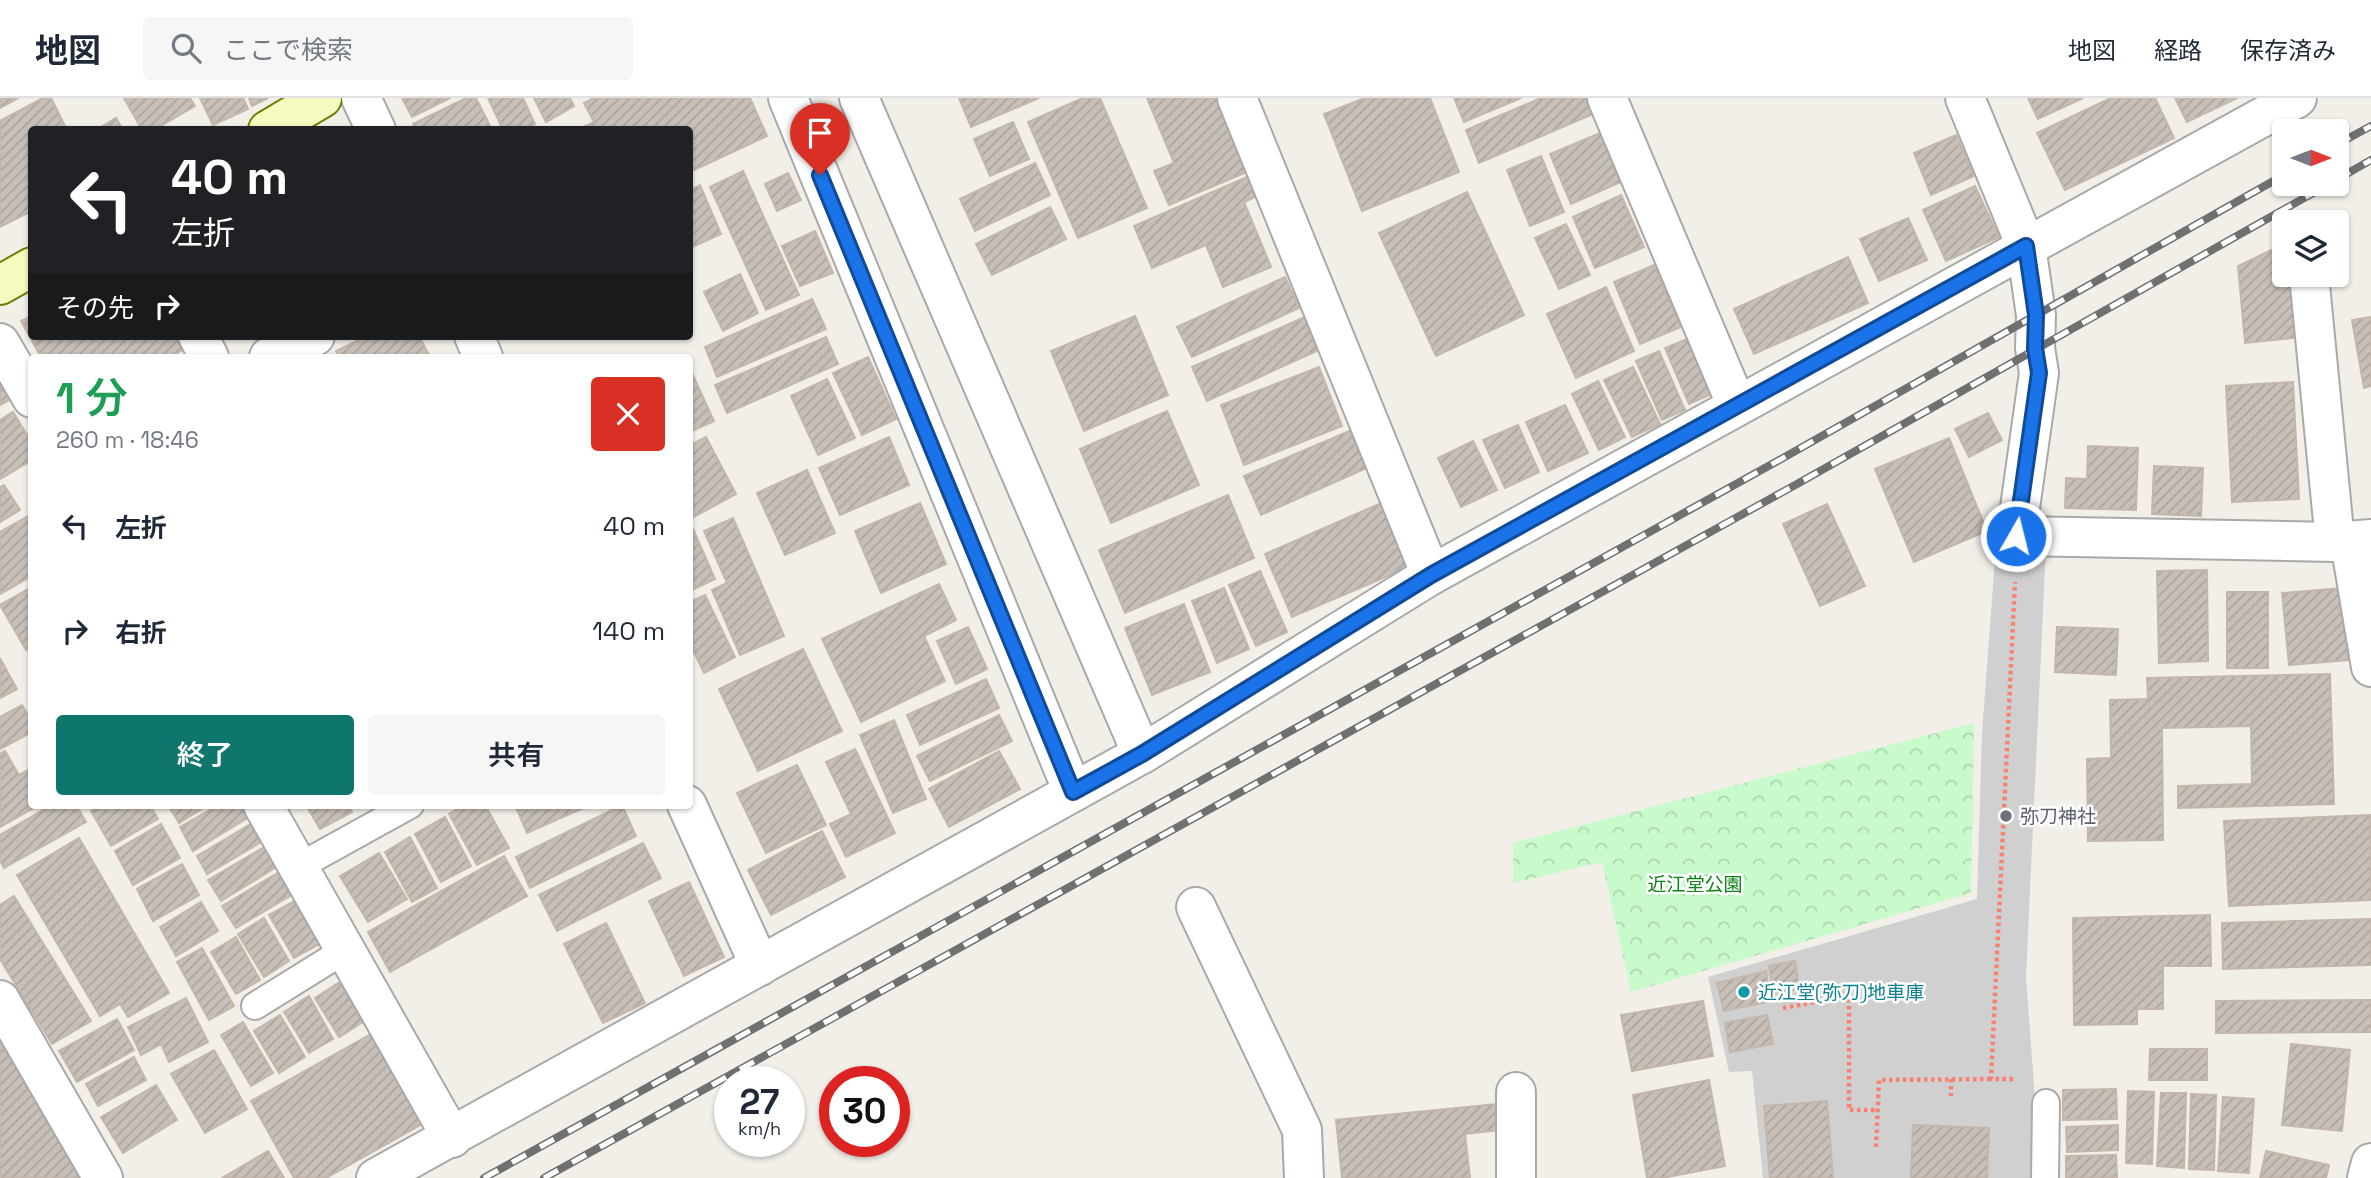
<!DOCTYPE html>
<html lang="ja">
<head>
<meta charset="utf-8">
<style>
  :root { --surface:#fff; --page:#f6f6f7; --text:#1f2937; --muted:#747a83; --line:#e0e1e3; --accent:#0f766e }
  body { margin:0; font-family:"Space Grotesk","Noto Sans JP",sans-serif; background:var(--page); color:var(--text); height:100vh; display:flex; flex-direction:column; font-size:26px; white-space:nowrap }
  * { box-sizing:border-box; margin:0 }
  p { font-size:23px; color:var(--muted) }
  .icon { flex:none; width:38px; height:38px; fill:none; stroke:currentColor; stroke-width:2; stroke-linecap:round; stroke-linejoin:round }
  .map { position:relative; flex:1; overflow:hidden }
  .sheet { position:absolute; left:28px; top:256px; width:665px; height:455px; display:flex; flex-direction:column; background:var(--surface); border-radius:7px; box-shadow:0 2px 5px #0004 }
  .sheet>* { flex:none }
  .banner { position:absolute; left:28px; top:28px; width:665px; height:214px; border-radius:7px; box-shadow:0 2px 5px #0004; background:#202124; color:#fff; overflow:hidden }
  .needle { width:46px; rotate:90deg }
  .tools { position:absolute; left:2272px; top:21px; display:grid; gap:14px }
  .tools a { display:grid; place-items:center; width:77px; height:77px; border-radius:7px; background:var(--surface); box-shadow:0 2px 5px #0004; font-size:35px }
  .speed { position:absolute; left:714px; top:968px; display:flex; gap:14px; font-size:35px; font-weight:700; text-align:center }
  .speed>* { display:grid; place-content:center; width:91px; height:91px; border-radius:50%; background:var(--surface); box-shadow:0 2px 5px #0004; line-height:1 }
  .speed small { font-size:18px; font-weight:400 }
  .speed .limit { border:10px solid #d22; background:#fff; color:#111 }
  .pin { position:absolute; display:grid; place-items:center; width:60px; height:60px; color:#fff; margin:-72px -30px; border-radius:50% 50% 50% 0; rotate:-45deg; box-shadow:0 0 7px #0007 }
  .pin .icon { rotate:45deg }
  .me { position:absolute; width:77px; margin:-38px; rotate:8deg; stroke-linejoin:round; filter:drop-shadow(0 0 5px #0008) }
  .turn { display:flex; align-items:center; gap:24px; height:147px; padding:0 28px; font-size:32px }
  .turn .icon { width:91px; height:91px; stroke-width:2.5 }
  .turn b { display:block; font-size:49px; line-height:60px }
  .then { display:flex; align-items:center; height:66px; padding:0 28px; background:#0003; gap:14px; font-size:26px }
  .round { display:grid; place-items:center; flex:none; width:74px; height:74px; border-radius:7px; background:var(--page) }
  .summary { display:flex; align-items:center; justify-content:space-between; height:119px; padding:0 28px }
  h1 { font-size:42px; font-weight:600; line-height:52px; color:#1e9e55 }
  .action { display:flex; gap:14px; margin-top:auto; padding:14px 28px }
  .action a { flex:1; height:80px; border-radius:7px; background:var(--accent); color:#fff; font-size:28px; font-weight:600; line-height:80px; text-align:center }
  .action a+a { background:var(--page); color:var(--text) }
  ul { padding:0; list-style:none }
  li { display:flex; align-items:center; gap:21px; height:105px; padding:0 28px }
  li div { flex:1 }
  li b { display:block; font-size:26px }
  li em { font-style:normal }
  header { display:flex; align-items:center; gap:42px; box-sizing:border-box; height:98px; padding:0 35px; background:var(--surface); border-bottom:2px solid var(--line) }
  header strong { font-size:33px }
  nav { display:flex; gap:38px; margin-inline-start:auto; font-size:24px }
  .search { width:490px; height:63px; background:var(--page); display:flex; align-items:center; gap:18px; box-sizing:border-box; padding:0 24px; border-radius:7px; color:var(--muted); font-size:26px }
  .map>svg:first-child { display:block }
  .religious { fill:#d0d0d0 }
  .park { fill:url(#park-crowns) }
  .building { fill:url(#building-hatch); stroke:#c4b6ab; stroke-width:2 }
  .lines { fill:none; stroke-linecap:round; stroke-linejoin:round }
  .lane-casing { stroke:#a9a9a9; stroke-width:30 }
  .street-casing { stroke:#a9a9a9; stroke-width:42 }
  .secondary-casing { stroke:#707d05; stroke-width:42 }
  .path { stroke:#fa8072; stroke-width:4.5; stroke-dasharray:3.5 3.5; stroke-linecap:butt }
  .lane { stroke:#fff; stroke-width:26 }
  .street { stroke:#fff; stroke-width:38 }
  .secondary { stroke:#f7fabf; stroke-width:38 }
  .rail-casing { stroke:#707070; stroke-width:8 }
  .rail { stroke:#fff; stroke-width:5; stroke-dasharray:16; stroke-linecap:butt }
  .route-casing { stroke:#114b97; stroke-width:18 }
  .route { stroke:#1a73e8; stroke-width:12 }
  .worship-dot { fill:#6b7280; stroke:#fff; stroke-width:2.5 }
  .culture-dot { fill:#0f9aa8; stroke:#fff; stroke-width:2.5 }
  .labels { text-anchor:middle; stroke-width:5; stroke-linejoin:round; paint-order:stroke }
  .worship-label { font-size:19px; fill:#5b616d; stroke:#fff; text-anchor:start }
  .park-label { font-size:19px; fill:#0c8416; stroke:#fff }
  .culture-label { font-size:19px; fill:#0d838f; stroke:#fff; text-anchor:start }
</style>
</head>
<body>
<header>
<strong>地図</strong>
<div class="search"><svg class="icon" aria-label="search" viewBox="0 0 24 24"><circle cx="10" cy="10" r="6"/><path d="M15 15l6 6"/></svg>ここで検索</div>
<nav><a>地図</a><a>経路</a><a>保存済み</a></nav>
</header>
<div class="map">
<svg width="2371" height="1080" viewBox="0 0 2371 1080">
  <defs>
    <pattern id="park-crowns" width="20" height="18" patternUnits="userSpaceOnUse" patternTransform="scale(1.75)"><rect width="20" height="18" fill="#c8facc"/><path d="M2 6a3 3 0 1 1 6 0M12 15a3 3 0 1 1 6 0" fill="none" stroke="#acd6af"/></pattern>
    <pattern id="building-hatch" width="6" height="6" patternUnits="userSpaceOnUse" patternTransform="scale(1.75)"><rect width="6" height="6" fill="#c7bfb8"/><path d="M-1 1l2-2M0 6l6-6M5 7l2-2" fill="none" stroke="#aba49e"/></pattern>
  </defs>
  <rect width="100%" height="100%" fill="#f2efe9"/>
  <polygon class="religious" points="1996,447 2046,448 2026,879 2034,987 2036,1051 2035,1080 1763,1080 1752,973 1729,974 1708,879 1977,801 1982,635"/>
  <polygon class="park" points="1974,625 1971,795 1631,894 1602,764 1513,785 1513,745"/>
  <g class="building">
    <polygon points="0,0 18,0 0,10"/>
    <polygon points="43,0 51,0 67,32 32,32 32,113 0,129 0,23"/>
    <polygon points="124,0 190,0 195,8 154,32 142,32"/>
    <polygon points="200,0 243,0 248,11 213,27"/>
    <polygon points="249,0 268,0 252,8"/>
    <polygon points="402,0 450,0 412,19"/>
    <polygon points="466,0 476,0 492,32 416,32 413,26"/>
    <polygon points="488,0 523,0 535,26 524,32 503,32"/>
    <polygon points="534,0 570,0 574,8 546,24"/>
    <polygon points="594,0 750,0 767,38 690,74 690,32 577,32 594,24 584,5"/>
    <polygon points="959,0 1039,0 971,29"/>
    <polygon points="1083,0 1100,0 1147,110 1078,140 1028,24"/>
    <polygon points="1147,0 1216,0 1247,74 1169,107 1154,73 1174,65"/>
    <polygon points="1365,0 1430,0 1459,74 1362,113 1324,16"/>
    <polygon points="1454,0 1521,0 1464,24"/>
    <polygon points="1541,0 1586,0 1593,16 1479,65 1466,32"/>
    <polygon points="2028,0 2083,0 2038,21"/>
    <polygon points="2111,0 2155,0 2174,40 2065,92 2037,35"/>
    <polygon points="2175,0 2237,0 2187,24"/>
    <polygon points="116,20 123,32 96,32"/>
    <polygon points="1013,24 1029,61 990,78 974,41"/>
    <polygon points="1600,35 1621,84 1571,106 1550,56"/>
    <polygon points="1956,37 1974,78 1931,97 1914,55"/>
    <polygon points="1541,58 1564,114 1530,128 1507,72"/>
    <polygon points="1035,65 1050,97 975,133 960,101"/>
    <polygon points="743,73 799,197 766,212 710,89"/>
    <polygon points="788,75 801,102 777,113 765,86"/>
    <polygon points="1256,75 1264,95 1244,104 1271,169 1223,189 1206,147 1152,170 1134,128"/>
    <polygon points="700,87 721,136 690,150 690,92"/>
    <polygon points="1975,88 1999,139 1946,163 1923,112"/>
    <polygon points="1467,94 1524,217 1436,258 1379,135"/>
    <polygon points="1621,97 1644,149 1595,170 1573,119"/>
    <polygon points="1050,109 1066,141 992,177 976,146"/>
    <polygon points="1908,120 1927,162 1879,183 1860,141"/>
    <polygon points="1566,126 1590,177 1559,191 1535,140"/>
    <polygon points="815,133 833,175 800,188 782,148"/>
    <polygon points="2284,146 2284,177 2297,177 2303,239 2245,245 2238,168"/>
    <polygon points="1848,159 1868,205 1754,256 1734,211"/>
    <polygon points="1654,167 1681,229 1640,246 1614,184"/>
    <polygon points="740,176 758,215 723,233 704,194"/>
    <polygon points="1285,179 1299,210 1192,259 1177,229"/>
    <polygon points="1606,189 1634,253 1576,280 1547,216"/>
    <polygon points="812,201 826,231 717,279 705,249"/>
    <polygon points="32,218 32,238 177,238 184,251 170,259 41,259 21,223"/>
    <polygon points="1135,218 1168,297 1084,333 1051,253"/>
    <polygon points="1307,218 1321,251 1207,303 1192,269"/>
    <polygon points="2371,219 2371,288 2364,290 2352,222"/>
    <polygon points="367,238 419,238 430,259 339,259 336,253"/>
    <polygon points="826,239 838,266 727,315 715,287"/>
    <polygon points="1692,239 1716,294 1689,306 1665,250"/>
    <polygon points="1659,253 1685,312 1662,322 1636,263"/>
    <polygon points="868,259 896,321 862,337 833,275"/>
    <polygon points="1319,269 1342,328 1244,367 1221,307"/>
    <polygon points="1633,269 1660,326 1632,339 1604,282"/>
    <polygon points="690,271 714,323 690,334"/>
    <polygon points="827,281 855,340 818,357 791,298"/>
    <polygon points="0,282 11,301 0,307"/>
    <polygon points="1598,283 1625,339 1599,352 1572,296"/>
    <polygon points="2293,284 2299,401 2232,404 2226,288"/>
    <polygon points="1565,307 1588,355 1548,373 1526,324"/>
    <polygon points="1167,313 1199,387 1111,425 1080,351"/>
    <polygon points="13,314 32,345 32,362 0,381 0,322"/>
    <polygon points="1988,315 2002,342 1969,359 1955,331"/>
    <polygon points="1518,327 1539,374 1505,390 1483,342"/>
    <polygon points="1354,331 1371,368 1261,417 1244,378"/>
    <polygon points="706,339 736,396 690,421 690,347"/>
    <polygon points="889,339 909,387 840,417 819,370"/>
    <polygon points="1949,340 1987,433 1914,464 1875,371"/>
    <polygon points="1473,343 1497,392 1461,409 1438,360"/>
    <polygon points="2088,348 2138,350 2136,412 2065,410 2066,380 2087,381"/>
    <polygon points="2154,368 2203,370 2201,418 2152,416"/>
    <polygon points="807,372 835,435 785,457 757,395"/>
    <polygon points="4,387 20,412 0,424 0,389"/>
    <polygon points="1228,397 1254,460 1125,515 1099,452"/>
    <polygon points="1388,402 1416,466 1292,519 1265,456"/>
    <polygon points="920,405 946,466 881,495 855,433"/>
    <polygon points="1827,406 1865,488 1820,508 1783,426"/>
    <polygon points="32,416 32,478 0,496 0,434"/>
    <polygon points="733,420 784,538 740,557 712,492 727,485 704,433"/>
    <polygon points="693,431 715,481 690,493 690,433"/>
    <polygon points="2207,472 2208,563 2159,565 2157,473"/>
    <polygon points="1260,473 1287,534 1256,548 1229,487"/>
    <polygon points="939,486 956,522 924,538 945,583 861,624 822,541"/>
    <polygon points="32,489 32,549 26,552 0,507"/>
    <polygon points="1224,490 1249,551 1217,565 1192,503"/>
    <polygon points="2342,490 2349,562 2289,567 2282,495"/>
    <rect x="2227" y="494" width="41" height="76"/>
    <polygon points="705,497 735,559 704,575 690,546 690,504"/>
    <polygon points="1184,506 1210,574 1152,597 1125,530"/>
    <polygon points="968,529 987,571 956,586 937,543"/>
    <polygon points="2057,529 2118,531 2116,577 2055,574"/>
    <polygon points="803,551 842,633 758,673 719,591"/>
    <polygon points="0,560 17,591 0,600"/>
    <polygon points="2330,576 2334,706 2178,710 2178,688 2252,686 2251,628 2162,630 2163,742 2088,743 2087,661 2111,660 2110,602 2148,601 2147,580"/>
    <polygon points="986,581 999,610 920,647 907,617"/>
    <polygon points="22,607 32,624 32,634 0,651 0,619"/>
    <polygon points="999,617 1012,643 930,683 917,658"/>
    <polygon points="894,622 926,701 893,715 860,637"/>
    <polygon points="855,651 895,735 846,759 830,726 851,716 826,664"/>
    <polygon points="5,653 19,677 32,670 32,707 39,707 0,729 0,656"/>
    <polygon points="999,653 1020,691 949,729 929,691"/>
    <polygon points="797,667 826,727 766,755 737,695"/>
    <polygon points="52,707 76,707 86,724 4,770 0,763 0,737"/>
    <polygon points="102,707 150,707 158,721 111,748 91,713"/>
    <polygon points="168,707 208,707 179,725"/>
    <polygon points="219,707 245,707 251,718 193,753 180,729"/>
    <polygon points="306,707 348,707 352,714 320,731"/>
    <polygon points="465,707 485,707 509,750 477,767 449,716"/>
    <polygon points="515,707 590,707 527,735"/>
    <polygon points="622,707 636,738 530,790 516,759"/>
    <polygon points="2370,717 2371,802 2229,808 2224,723"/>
    <polygon points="445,719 471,768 441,784 415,736"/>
    <polygon points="252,725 263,743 207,776 197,758"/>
    <polygon points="161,726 180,760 133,787 115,753"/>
    <polygon points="822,733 845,779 771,817 748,772"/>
    <polygon points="410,739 437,790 412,804 385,754"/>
    <polygon points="79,740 169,895 128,919 120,906 100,918 17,777"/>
    <polygon points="643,745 661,780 557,833 539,797"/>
    <polygon points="266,748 278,768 221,803 208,782"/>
    <polygon points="379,755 407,801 368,824 340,778"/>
    <polygon points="504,758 527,798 390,874 368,834"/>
    <polygon points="182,766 199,797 153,823 137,791"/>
    <polygon points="281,773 295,795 236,830 222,808"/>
    <polygon points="689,784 724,859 684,878 649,803"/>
    <polygon points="14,798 91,923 52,946 0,861 0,807"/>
    <polygon points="298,801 323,844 294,860 269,817"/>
    <polygon points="201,804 218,833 176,858 160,829"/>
    <polygon points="2210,817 2211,868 2163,868 2163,911 2137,911 2137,926 2074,927 2073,820"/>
    <polygon points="264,820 289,863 264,879 238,836"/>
    <polygon points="2371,821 2371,867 2223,871 2222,825"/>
    <polygon points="606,825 645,905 603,925 564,846"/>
    <polygon points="236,839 260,882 236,896 211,854"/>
    <polygon points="202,850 234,908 209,922 177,864"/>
    <polygon points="1795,863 1799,890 1774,895 1769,868"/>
    <polygon points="1766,873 1770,903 1724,913 1717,885"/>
    <polygon points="340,884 363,924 339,939 315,900"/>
    <polygon points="309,898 333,941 309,955 284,914"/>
    <polygon points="186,900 208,944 169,964 161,946 141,957 128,929"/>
    <polygon points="2371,902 2371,934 2216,935 2216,903"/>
    <polygon points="1703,903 1713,958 1632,973 1621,917"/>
    <polygon points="280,917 305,959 279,975 254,933"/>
    <polygon points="1767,917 1773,946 1730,954 1725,925"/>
    <polygon points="117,921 134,952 77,984 59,953"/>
    <polygon points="243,924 273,975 251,988 221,937"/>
    <polygon points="371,936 422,1026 326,1080 294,1080 251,1003"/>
    <polygon points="0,937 81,1080 0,1080"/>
    <polygon points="2291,946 2350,952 2342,1033 2282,1027"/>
    <polygon points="2150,951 2207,951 2207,982 2149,982"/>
    <polygon points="214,952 247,1011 205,1035 171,976"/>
    <polygon points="134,959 146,982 98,1008 86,986"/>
    <polygon points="1709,982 1725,1068 1662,1080 1647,1080 1633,997"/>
    <polygon points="156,987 177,1022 123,1055 101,1019"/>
    <polygon points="2116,991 2117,1021 2063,1022 2063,992"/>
    <polygon points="2128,993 2154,994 2152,1066 2126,1065"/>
    <polygon points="2161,995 2186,995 2184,1070 2157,1068"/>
    <polygon points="2191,996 2216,997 2214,1072 2189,1071"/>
    <polygon points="2223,999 2254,1001 2249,1075 2218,1073"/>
    <polygon points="1827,1003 1833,1080 1770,1080 1764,1008"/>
    <polygon points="1497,1006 1499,1032 1465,1036 1470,1080 1342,1080 1336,1022"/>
    <polygon points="1913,1027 1989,1030 1987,1080 1911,1080"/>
    <polygon points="2118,1027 2118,1052 2067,1054 2066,1029"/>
    <polygon points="268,1053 284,1080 222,1080"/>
    <polygon points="2266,1053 2329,1067 2326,1080 2260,1080"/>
    <polygon points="2116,1057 2117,1080 2066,1080 2066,1058"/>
  </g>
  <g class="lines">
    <g class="lane-casing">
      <g id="lane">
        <polyline points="298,769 410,707"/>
        <polyline points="255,908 345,852"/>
        <polyline points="2045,1080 2046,1005"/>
      </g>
    </g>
    <g class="street-casing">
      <g id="street">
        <polyline points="361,0 376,32"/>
        <polyline points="788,0 1073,694"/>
        <polyline points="859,0 1142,656"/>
        <polyline points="1237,0 1431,477"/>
        <polyline points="1607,0 1737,308"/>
        <polyline points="1965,0 2026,148 2036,217 2035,250 2039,275 2016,438 2335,444 2371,441"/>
        <polyline points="2309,177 2335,444"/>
        <polyline points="198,238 209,259"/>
        <polyline points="474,238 483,259"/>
        <polyline points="0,245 32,300"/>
        <polyline points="269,259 315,238"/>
        <polyline points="2350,444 2371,569"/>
        <polyline points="263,707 452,1040"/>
        <polyline points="687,707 760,868"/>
        <polyline points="1196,809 1302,1032 1304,1080"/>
        <polyline points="0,902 103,1080"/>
        <polyline points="376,1080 1142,656 1431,477 2297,0"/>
        <polyline points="1516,1080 1516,994"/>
        <polyline points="2367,1080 2371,1065"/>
      </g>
    </g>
    <g class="secondary-casing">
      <g id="secondary">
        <polyline points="268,32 322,0"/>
        <polyline points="0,187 32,169"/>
      </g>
    </g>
    <g class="path">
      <polyline points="1783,910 1849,898 1849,1012 1878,1012"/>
      <polyline points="1951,981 1951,998"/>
      <polyline points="2013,981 1991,981 2015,484"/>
      <polyline points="1876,1049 1879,982 1991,981"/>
    </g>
    <use href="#lane" class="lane"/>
    <use href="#street" class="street"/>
    <use href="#secondary" class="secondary"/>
    <g class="rail-casing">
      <g id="rail">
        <polyline points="2336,47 2371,28"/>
        <polyline points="2336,82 2371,62"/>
        <polyline points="484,1080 1783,360 2284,77"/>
        <polyline points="544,1080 1797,386 2329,86"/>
      </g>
    </g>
    <use href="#rail" class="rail"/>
  </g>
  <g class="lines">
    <g class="route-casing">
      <polyline id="route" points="820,77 1073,694 1142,656 1431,477 2026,148 2036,217 2035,250 2039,275 2016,438"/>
    </g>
    <use href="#route" class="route"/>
  </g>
  <circle class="worship-dot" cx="2006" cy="718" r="7"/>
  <circle class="culture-dot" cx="1744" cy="894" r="7"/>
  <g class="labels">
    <g class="worship-label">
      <text x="2020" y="725">弥刀神社</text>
    </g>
    <g class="park-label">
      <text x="1695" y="793">近江堂公園</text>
    </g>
    <g class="culture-label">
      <text x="1758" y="901">近江堂(弥刀)地車庫</text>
    </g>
  </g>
</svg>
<div class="tools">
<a><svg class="needle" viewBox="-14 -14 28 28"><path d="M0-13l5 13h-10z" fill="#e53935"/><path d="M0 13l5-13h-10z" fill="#747a83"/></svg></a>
<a><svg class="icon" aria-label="layers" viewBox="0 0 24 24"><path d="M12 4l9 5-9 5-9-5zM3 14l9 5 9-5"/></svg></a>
</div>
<div class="speed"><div>27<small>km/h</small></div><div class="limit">30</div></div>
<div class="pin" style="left:820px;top:77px;background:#d93025"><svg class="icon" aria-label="arrive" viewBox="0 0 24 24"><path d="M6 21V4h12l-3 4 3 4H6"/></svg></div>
<svg class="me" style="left:2016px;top:438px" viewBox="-20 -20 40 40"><circle r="17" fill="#1a73e8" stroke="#fff" stroke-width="3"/><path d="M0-11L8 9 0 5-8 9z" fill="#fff"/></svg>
<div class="banner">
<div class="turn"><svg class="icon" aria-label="left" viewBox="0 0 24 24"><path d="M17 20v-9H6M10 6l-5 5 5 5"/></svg><div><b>40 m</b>左折</div></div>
<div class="then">その先<svg class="icon" aria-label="right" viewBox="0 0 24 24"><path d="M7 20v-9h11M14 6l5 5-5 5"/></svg></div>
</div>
<section class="sheet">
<div class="summary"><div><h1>1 分</h1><p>260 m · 18:46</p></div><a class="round" style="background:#d93025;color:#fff"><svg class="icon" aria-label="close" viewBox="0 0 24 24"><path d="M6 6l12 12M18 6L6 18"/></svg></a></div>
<ul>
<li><svg class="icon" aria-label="left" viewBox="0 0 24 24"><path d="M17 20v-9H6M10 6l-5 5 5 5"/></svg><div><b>左折</b></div><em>40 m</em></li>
<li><svg class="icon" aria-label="right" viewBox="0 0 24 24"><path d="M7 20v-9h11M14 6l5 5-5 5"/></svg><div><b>右折</b></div><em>140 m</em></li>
</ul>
<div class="action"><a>終了</a><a>共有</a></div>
</section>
</div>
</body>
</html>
